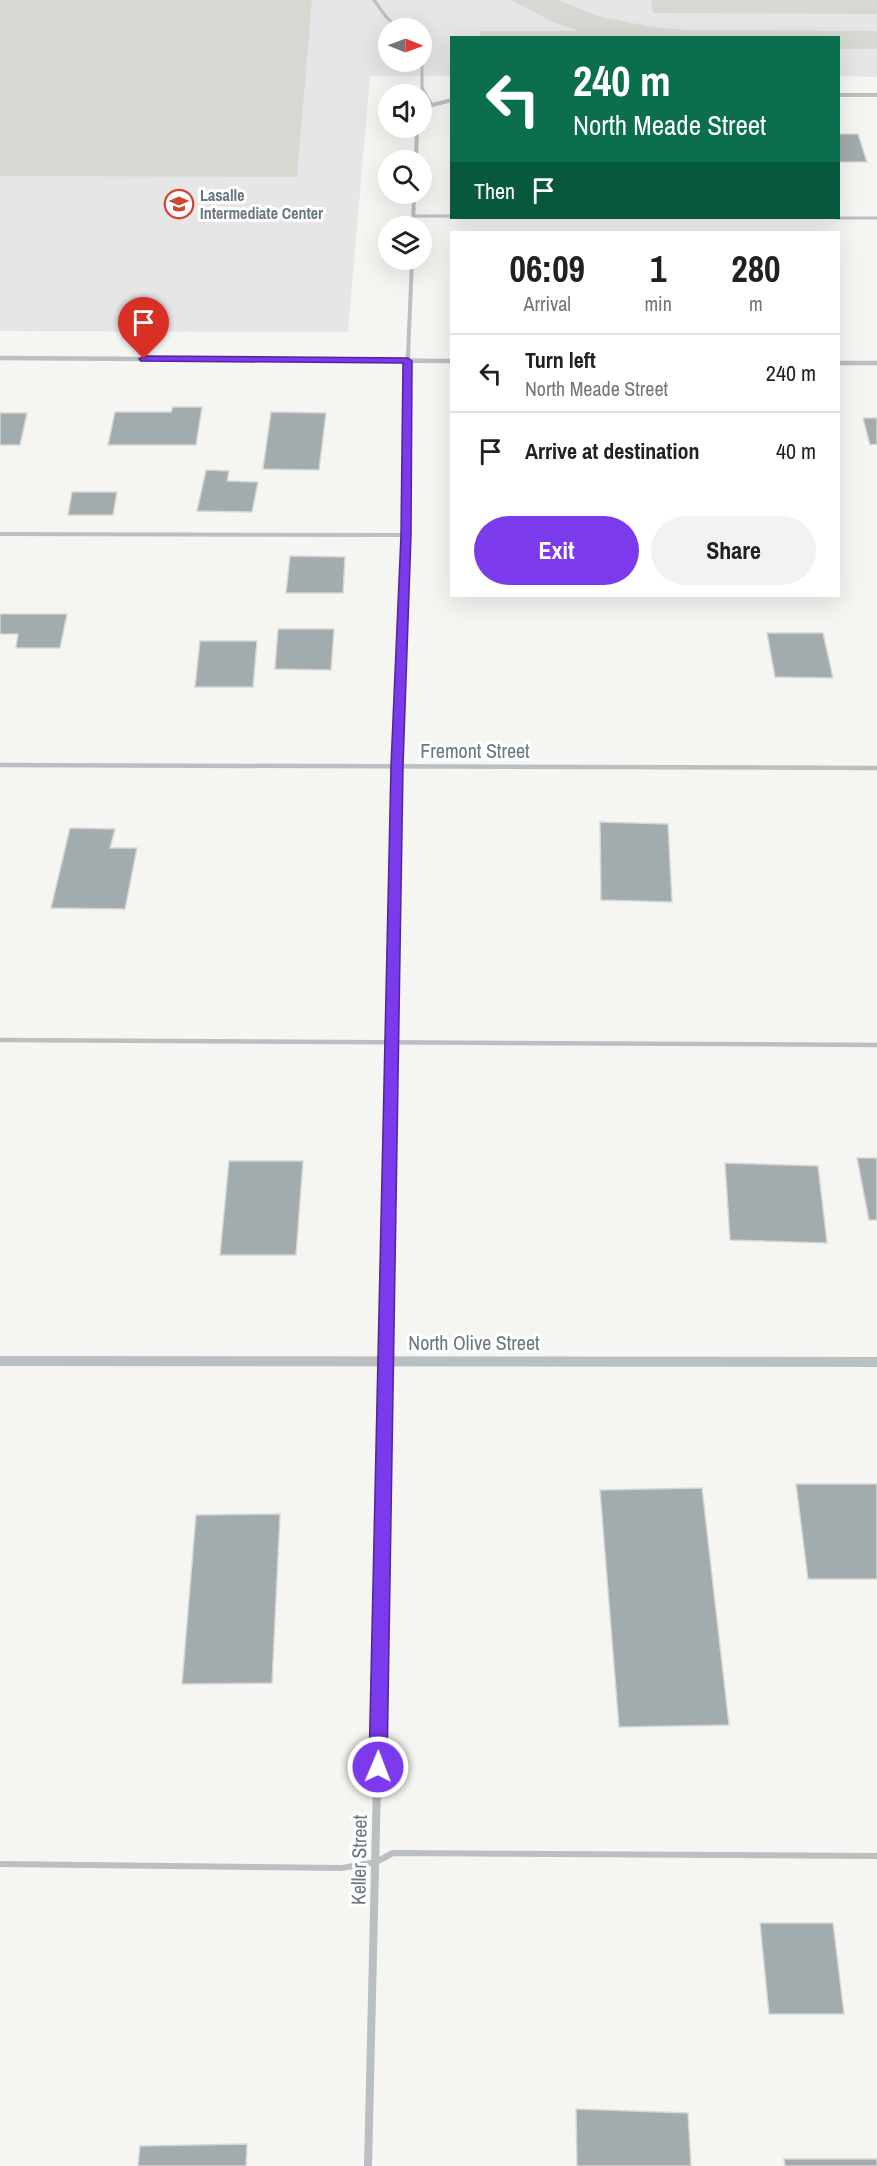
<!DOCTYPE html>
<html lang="en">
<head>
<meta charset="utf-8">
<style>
  :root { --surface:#fff; --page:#f2f2f2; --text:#202124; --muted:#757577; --line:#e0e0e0; --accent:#7c3aed }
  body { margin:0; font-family:"Archivo Narrow",sans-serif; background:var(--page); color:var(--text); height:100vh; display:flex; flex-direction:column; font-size:22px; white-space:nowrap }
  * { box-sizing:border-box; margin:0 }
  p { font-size:20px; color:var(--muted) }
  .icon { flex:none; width:33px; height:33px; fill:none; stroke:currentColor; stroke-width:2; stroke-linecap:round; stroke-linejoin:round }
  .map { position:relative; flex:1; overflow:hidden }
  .details { position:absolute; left:450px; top:231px; width:390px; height:366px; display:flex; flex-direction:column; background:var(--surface); border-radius:0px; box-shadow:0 6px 24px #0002 }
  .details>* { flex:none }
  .guide { position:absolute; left:450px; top:36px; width:390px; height:183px; border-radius:0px; box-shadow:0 6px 24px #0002; background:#0b6e4f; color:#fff; overflow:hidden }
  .needle { width:39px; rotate:91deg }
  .fabs { position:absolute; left:378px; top:18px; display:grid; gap:12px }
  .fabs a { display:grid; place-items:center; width:54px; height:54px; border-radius:50%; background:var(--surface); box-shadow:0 6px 24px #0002; font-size:30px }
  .pin { position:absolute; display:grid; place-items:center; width:51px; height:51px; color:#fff; margin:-62px -26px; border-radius:50% 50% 50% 0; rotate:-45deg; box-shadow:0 0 6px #0007 }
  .pin .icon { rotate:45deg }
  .me { position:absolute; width:66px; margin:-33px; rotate:1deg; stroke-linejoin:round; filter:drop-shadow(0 0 4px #0008) }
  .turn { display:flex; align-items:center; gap:21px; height:126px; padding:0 24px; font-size:27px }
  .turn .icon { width:78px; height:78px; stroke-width:2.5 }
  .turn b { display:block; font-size:42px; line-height:51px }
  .then { display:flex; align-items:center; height:57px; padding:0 24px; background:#0003; gap:12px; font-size:22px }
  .eta { display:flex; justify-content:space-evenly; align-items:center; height:102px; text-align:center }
  .eta b { font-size:36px; font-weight:700; line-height:42px }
  .cta { display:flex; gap:12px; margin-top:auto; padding:12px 24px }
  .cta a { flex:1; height:69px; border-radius:36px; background:var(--accent); color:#fff; font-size:24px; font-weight:700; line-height:69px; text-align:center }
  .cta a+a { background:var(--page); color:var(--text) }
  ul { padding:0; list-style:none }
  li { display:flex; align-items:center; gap:18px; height:78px; padding:0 24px; border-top:2px solid var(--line) }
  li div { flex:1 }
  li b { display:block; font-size:22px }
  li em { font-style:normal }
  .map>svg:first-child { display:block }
  .built { fill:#e5e6e5; fill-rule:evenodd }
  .green { fill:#d5d9d1 }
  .building { fill:#a2abae; stroke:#d6d6d4; stroke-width:1.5 }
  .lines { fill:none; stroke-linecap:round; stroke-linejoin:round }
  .service-far3 { stroke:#babfc1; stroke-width:3 }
  .service-far2 { stroke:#babfc1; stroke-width:4 }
  .service-far1 { stroke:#babfc1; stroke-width:4.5 }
  .service { stroke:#babfc1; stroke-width:6 }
  .minor-far3 { stroke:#babfc1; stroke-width:4 }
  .minor-far2 { stroke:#babfc1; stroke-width:4.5 }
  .minor-far1 { stroke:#babfc1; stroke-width:6 }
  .minor { stroke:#babfc1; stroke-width:8 }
  .tertiary { stroke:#babfc1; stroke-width:10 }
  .route { fill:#7c3aed; stroke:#51269a; stroke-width:1.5 }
  .labels { text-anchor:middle; stroke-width:6; stroke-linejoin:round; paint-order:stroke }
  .far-poi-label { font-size:16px; font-weight:bold; fill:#677880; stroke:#fff; text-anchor:start }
  .street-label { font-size:20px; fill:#677880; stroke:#fff }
</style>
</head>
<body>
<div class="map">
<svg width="877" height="2166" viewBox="0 0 877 2166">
  <rect width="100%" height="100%" fill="#f5f5f2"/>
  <path class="built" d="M 0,0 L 877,0 L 877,77 L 839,76 L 838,38 L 452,38 L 451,76 L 370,76 L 348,332 L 0,331 ZM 388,28 L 422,28 L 422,62 L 388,62 Z"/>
  <g class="green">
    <polygon points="0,0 312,0 297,177 0,176"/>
    <polygon points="511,0 558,0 601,17 652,27 682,30 877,31 877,49 839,49 838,38 480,37 480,31 579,31 551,21"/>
    <polygon points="651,0 877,0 877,14 653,13"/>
  </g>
  <g class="building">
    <polygon points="838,134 858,134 867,162 838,162"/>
    <polygon points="173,407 202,407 196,445 108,445 115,412 171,412"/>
    <polygon points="271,412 326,413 319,470 263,469"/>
    <polygon points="0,413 27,413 20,445 0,445"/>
    <polygon points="863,418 877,418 877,444 870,445"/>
    <polygon points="206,470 229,471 227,481 258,482 252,512 197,511"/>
    <polygon points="72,492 117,492 113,515 68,515"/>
    <polygon points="290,556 345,557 343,593 286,593"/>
    <polygon points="0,614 67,614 60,648 16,648 18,634 0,634"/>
    <polygon points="278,629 334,629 331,670 275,669"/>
    <polygon points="767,633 823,633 833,678 775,677"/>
    <polygon points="200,641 257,641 253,687 195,687"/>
    <polygon points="600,822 668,824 672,902 601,900"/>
    <polygon points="70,828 115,829 110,848 137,848 125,909 51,908"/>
    <polygon points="857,1158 877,1158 877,1220 869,1220"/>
    <polygon points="229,1161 303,1161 296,1255 220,1255"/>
    <polygon points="725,1163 818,1166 827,1243 730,1240"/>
    <polygon points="796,1484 877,1484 877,1579 808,1579"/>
    <polygon points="702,1488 729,1725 619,1727 600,1490"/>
    <polygon points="280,1514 272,1683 182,1684 196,1515"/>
    <polygon points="760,1923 833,1923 844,2014 769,2014"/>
    <polygon points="576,2109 688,2113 691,2166 577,2166"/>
    <polygon points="247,2144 246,2166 138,2166 140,2146"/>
    <polygon points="784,2159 877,2159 877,2166 785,2166"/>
  </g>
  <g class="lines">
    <g class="service-far3">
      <polyline points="374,0 387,18 398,28"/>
      <polyline points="422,61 422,88 432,105"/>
      <polyline points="414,216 452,216"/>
      <polyline points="836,218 877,218"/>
    </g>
    <polyline class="service-far2" points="0,534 406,535"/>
    <polyline class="service-far1" points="0,1040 877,1045"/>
    <polyline class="service" points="0,1864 342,1868 376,1862 393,1853 877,1856"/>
    <g class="minor-far3">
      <polyline points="838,95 877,95"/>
      <polyline points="422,114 432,105 452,100"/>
      <polyline points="416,160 417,128"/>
      <polyline points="413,226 414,194"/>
      <polyline points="408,355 412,260"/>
    </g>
    <g class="minor-far2">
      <polyline points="0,358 452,361"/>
      <polyline points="838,363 877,363"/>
      <polyline points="0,765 877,768"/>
      <polyline points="396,812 406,535 408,353"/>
    </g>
    <polyline class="minor-far1" points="386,1403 396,811"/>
    <polyline class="minor" points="368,2166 386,1402"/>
    <polyline class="tertiary" points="0,1361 877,1362"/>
  </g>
  <polygon class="route" points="144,356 408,358 412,361 411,535 403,766 387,1767 384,1773 378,1775 372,1773 369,1767 391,766 401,535 403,363 141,361 139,359"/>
  <defs>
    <g id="school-ring" transform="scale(1.5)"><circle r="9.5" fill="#fff" stroke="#d34533" stroke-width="1.5"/><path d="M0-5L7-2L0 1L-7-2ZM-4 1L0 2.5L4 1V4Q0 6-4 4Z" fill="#d34533"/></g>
  </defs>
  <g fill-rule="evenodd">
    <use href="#school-ring" x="179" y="204"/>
  </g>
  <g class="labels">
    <g class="far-poi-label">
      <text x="200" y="201">Lasalle<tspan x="200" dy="18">Intermediate Center</tspan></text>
    </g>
    <g class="street-label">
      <text x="475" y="758">Fremont Street</text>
      <text x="474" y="1350">North Olive Street</text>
      <text transform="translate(359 1860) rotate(-89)" y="7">Keller Street</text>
    </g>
  </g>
</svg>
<div class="fabs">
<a><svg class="needle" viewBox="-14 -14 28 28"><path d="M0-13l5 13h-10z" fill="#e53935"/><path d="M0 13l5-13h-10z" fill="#757577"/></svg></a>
<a><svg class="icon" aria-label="sound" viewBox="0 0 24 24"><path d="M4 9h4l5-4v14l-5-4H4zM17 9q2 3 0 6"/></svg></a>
<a><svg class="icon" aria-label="search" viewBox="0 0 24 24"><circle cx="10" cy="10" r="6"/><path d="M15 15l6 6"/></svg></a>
<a><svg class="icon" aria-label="layers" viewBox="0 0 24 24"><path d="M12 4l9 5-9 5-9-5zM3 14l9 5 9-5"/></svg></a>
</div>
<div class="pin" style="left:144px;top:359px;background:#d93025"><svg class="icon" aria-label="arrive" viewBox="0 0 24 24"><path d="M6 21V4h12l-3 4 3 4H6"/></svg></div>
<svg class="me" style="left:378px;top:1767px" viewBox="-20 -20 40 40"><circle r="17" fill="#7c3aed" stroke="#fff" stroke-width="3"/><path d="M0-11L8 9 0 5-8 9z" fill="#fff"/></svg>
<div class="guide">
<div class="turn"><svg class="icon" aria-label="left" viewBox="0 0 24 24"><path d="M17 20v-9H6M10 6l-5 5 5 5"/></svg><div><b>240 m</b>North Meade Street</div></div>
<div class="then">Then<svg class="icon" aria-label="arrive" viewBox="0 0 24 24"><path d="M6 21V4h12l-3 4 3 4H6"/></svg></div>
</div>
<section class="details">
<div class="eta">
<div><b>06:09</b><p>Arrival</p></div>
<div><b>1</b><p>min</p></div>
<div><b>280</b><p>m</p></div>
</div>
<ul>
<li><svg class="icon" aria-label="left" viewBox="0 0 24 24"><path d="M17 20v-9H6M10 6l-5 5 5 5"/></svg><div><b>Turn left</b><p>North Meade Street</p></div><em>240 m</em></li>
<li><svg class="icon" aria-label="arrive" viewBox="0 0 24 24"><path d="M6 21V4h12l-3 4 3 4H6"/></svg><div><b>Arrive at destination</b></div><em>40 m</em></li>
</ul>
<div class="cta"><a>Exit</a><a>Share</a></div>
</section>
</div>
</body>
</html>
